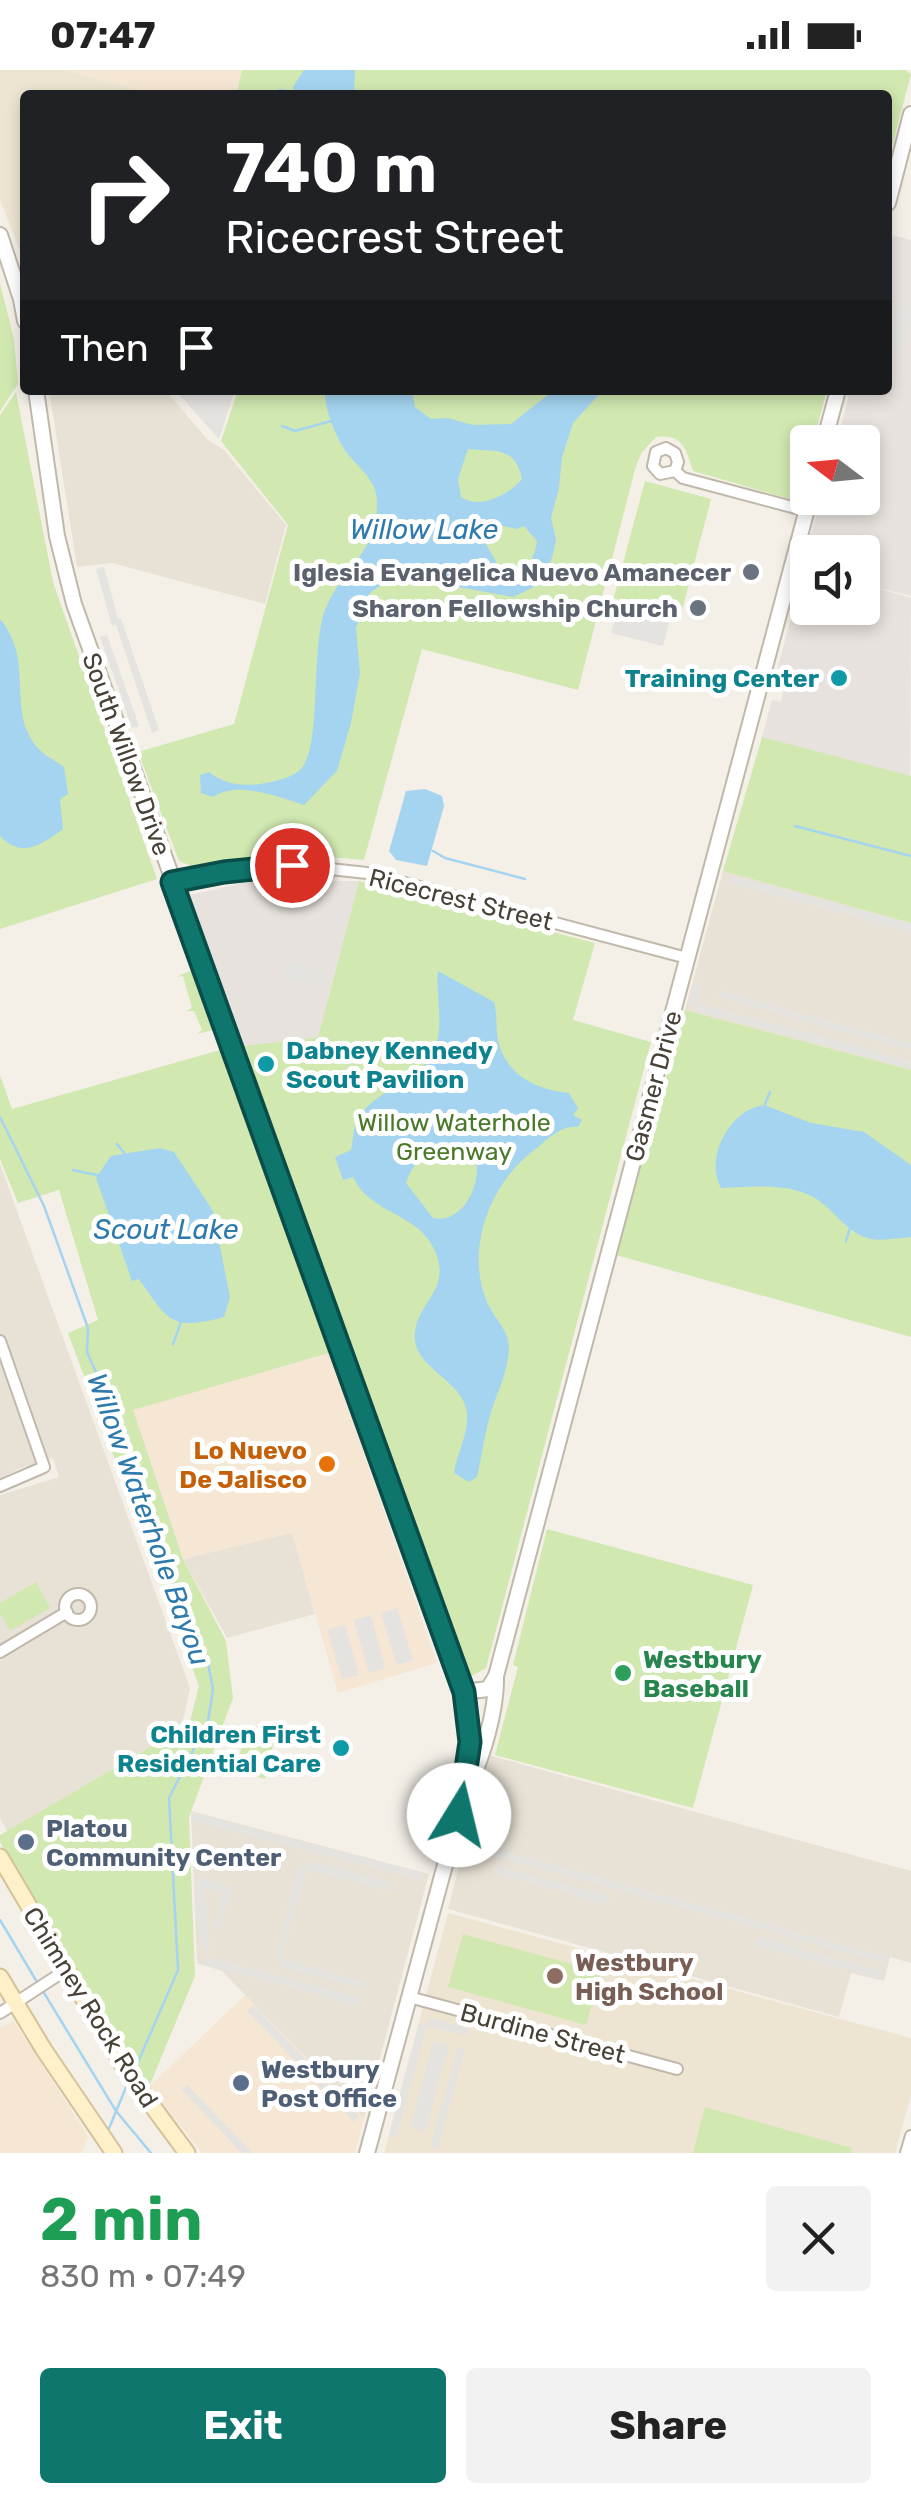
<!DOCTYPE html>
<html lang="en">
<head>
<meta charset="utf-8">
<style>
  :root { --surface:#fff; --page:#f2f2f2; --text:#222; --muted:#767676; --accent:#0f766e }
  body { margin:0; font-family:Rubik,sans-serif; background:var(--page); color:var(--text); height:100vh; display:flex; flex-direction:column; font-size:38px; white-space:nowrap }
  * { box-sizing:border-box; margin:0 }
  p { font-size:32px; color:var(--muted) }
  .icon { flex:none; width:55px; height:55px; fill:none; stroke:currentColor; stroke-width:2; stroke-linecap:round; stroke-linejoin:round }
  .map { position:relative; height:2083px; overflow:hidden }
  .details { display:flex; flex-direction:column; background:var(--surface); flex:1 }
  .details>* { flex:none }
  .hud { position:absolute; left:20px; top:20px; width:872px; height:305px; border-radius:10px; box-shadow:0 5px 15px #0003; background:#202124; color:#fff; overflow:hidden }
  .needle { width:65px; rotate:286deg }
  .buttons { position:absolute; left:790px; top:355px; display:grid; gap:20px }
  .buttons a { display:grid; place-items:center; width:90px; height:90px; border-radius:10px; background:var(--surface); box-shadow:0 5px 15px #0003; font-size:50px }
  .pin { position:absolute; display:grid; place-items:center; width:85px; height:85px; color:#fff; margin:-42px; border:5px solid #fff; border-radius:50%; box-shadow:0 2px 10px #0007 }
  .me { position:absolute; width:110px; margin:-55px; rotate:9deg; stroke-linejoin:round; filter:drop-shadow(0 0 8px #0008) }
  .turn { display:flex; align-items:center; gap:35px; height:210px; padding:0 40px; font-size:45px }
  .turn .icon { width:130px; height:130px; stroke-width:2.5 }
  .turn b { display:block; font-size:70px; line-height:85px }
  .then { display:flex; align-items:center; height:95px; padding:0 40px; background:#0003; gap:20px; font-size:38px }
  .round { display:grid; place-items:center; flex:none; width:105px; height:105px; border-radius:10px; background:var(--page) }
  .summary { display:flex; align-items:center; justify-content:space-between; height:170px; padding:0 40px }
  h1 { font-size:60px; font-weight:700; line-height:75px; color:#1e9e55 }
  .primary-button { display:flex; gap:20px; margin-top:auto; padding:20px 40px }
  .primary-button a { flex:1; height:115px; border-radius:10px; background:var(--accent); color:#fff; font-size:40px; font-weight:700; line-height:115px; text-align:center }
  .primary-button a+a { background:var(--page); color:var(--text) }
  .status { display:flex; justify-content:space-between; align-items:center; height:70px; padding:0 50px; background:var(--surface); direction:ltr }
  .status svg { height:28px; fill:currentColor }
  .map>svg:first-child { display:block }
  .residential { fill:#e8e2d6 }
  .commercial { fill:#f6e6d4 }
  .industrial { fill:#e7e2dd }
  .education { fill:#ede5d2 }
  .green { fill:#d1e8b1 }
  .parking { fill:#e5e3e0 }
  .water { fill:#a5d4f0; fill-rule:evenodd }
  .lines { fill:none; stroke-linecap:round; stroke-linejoin:round }
  .stream { stroke:#a5d4f0; stroke-width:2.5 }
  .minor-casing { stroke:#c0b8ab; stroke-width:14 }
  .tertiary-casing { stroke:#c0b8ab; stroke-width:18 }
  .secondary-casing { stroke:#d4c298; stroke-width:19 }
  .minor { stroke:#fff; stroke-width:10 }
  .tertiary { stroke:#fff; stroke-width:14 }
  .secondary { stroke:#fef0c8; stroke-width:15 }
  .route-casing { stroke:#0a4d48; stroke-width:25 }
  .route { stroke:#0f766e; stroke-width:18 }
  .worship-dot { fill:#6b7280; stroke:#fff; stroke-width:4 }
  .culture-dot { fill:#0f9aa8; stroke:#fff; stroke-width:4 }
  .food-dot { fill:#e8710a; stroke:#fff; stroke-width:4 }
  .leisure-dot { fill:#2e9e5b; stroke:#fff; stroke-width:4 }
  .service-dot { fill:#5c6f8a; stroke:#fff; stroke-width:4 }
  .education-dot { fill:#8d6e63; stroke:#fff; stroke-width:4 }
  .labels { text-anchor:middle; stroke-width:10; stroke-linejoin:round; paint-order:stroke }
  .worship-label { font-size:25px; font-weight:bold; fill:#5b616d; stroke:#fff; text-anchor:end }
  .culture-label { font-size:25px; font-weight:bold; fill:#0d838f; stroke:#fff; text-anchor:end }
  .street-label { font-size:25px; fill:#484137; stroke:#fff }
  .park-label { font-size:25px; fill:#4a7a29; stroke:#fff }
  .food-label { font-size:25px; font-weight:bold; fill:#c56008; stroke:#fff; text-anchor:end }
  .leisure-label { font-size:25px; font-weight:bold; fill:#27864d; stroke:#fff; text-anchor:start }
  .service-label { font-size:25px; font-weight:bold; fill:#4e5e75; stroke:#fff; text-anchor:start }
  .education-label { font-size:25px; font-weight:bold; fill:#785e54; stroke:#fff; text-anchor:start }
  .water-label { font-size:28px; font-style:italic; fill:#2e7aac; stroke:#fff }
</style>
</head>
<body>
<div class="status"><b>07:47</b><svg viewBox="0 0 49 12"><path d="M0 12V9h3v3zM5 12V6h3v6zM10 12V3h3v9zM15 12V0h3v12zM26 1h20v11H26zM47 4h2v5h-2z"/></svg></div>
<div class="map">
<svg width="911" height="2083" viewBox="0 0 911 2083">
  <rect width="100%" height="100%" fill="#f4f0e8"/>
  <g class="residential">
    <polygon points="49,320 165,320 209,371 224,380 286,455 265,534 112,493 77,497"/>
    <polygon points="723,801 911,853 911,1000 685,940"/>
    <polygon points="0,1094 190,1618 181,1659 7,1761 0,1748 0,1425 59,1407 53,1388 21,1398 0,1409"/>
    <polygon points="292,1462 315,1544 227,1568 183,1489"/>
    <polygon points="488,1685 911,1801 911,1893 890,1887 884,1911 851,1903 839,1947 448,1839"/>
    <polygon points="191,1741 429,1804 364,2048 222,1901 197,1893"/>
  </g>
  <g class="commercial">
    <polygon points="65,0 242,0 235,25 158,25"/>
    <polygon points="329,1283 437,1593 338,1623 292,1463 183,1489 132,1340"/>
    <polygon points="245,1925 364,2048 355,2083 202,2083 149,2017"/>
    <polygon points="13,1950 88,2066 82,2083 0,2083 0,1958"/>
  </g>
  <g class="industrial">
    <polygon points="893,165 911,170 911,526 867,515 911,528 910,708 762,667 772,630 781,632 784,619 773,615 805,497 807,498 808,538 862,538 862,482 812,482 807,479 821,428 862,428 862,372 844,372 838,369 850,320 888,320 888,185"/>
    <polygon points="251,811 359,811 318,967 244,976 190,825"/>
  </g>
  <g class="education">
    <polygon points="0,0 65,0 158,25 25,25 25,194 0,130"/>
    <polygon points="448,1843 911,1968 911,2025 895,2083 384,2083"/>
  </g>
  <g class="green">
    <polygon points="242,0 905,0 911,4 888,92 888,25 236,25"/>
    <polygon points="0,213 14,269 18,314 0,341"/>
    <path d="M 238,320 L 827,320 L 813,372 L 808,372 L 807,393 L 797,431 L 693,401 C 686,379 683,363 656,367 L 642,382 L 636,396 L 578,620 L 422,579 L 364,790 L 282,783 L 191,796 L 179,791 L 138,682 L 234,654 L 288,455 L 221,371 Z"/>
    <polygon points="16,322 53,512 157,809 0,859 0,345"/>
    <polygon points="645,411 711,429 679,552 612,534"/>
    <polygon points="762,667 911,706 911,853 723,801"/>
    <polygon points="359,811 595,873 573,950 651,972 486,1598 470,1607 244,976 318,967"/>
    <polygon points="192,900 213,960 197,964 202,960 194,941 186,941 192,938 183,906 176,907"/>
    <polygon points="685,940 911,1000 911,1267 616,1185"/>
    <polygon points="220,980 329,1283 133,1340 183,1489 226,1571 233,1628 189,1747 195,1906 149,2017 0,1772 0,1765 186,1656 188,1659 199,1616 68,1263 98,1250 59,1120 18,1133 0,1089 0,1005 12,1039"/>
    <polygon points="547,1459 753,1515 693,1738 495,1685 518,1597 513,1595"/>
    <polygon points="36,1512 50,1538 10,1561 0,1543 0,1533"/>
    <polygon points="246,1656 276,1662 265,1709 236,1702"/>
    <polygon points="463,1864 601,1902 586,1955 448,1917"/>
    <polygon points="705,2037 852,2078 851,2083 693,2083"/>
  </g>
  <g class="parking">
    <polygon points="899,230 911,233 911,249 902,282 895,280 889,269"/>
    <polygon points="175,320 235,320 219,369"/>
    <polygon points="104,497 118,549 121,548 159,660 152,663 116,555 112,556 96,499"/>
    <polygon points="618,539 669,553 663,576 611,563"/>
    <polygon points="107,565 139,656 132,658 100,567"/>
    <polygon points="733,806 911,854 911,862 730,813"/>
    <polygon points="284,891 326,902 322,917 280,906"/>
    <polygon points="694,913 702,915 698,933 911,991 911,999 696,940 698,935 689,932"/>
    <polygon points="720,921 911,974 911,980 718,927"/>
    <polygon points="397,1538 413,1590 397,1595 381,1543"/>
    <polygon points="371,1545 385,1598 369,1603 354,1550"/>
    <polygon points="345,1555 359,1605 342,1609 327,1560"/>
    <polygon points="193,1743 421,1803 420,1810 191,1750"/>
    <polygon points="471,1772 886,1887 885,1893 469,1779"/>
    <polygon points="308,1791 393,1813 391,1821 306,1799 281,1888 366,1913 365,1919 280,1896 281,1889 275,1888 299,1796 306,1797"/>
    <polygon points="496,1796 609,1827 607,1834 494,1803"/>
    <polygon points="195,1807 232,1817 220,1858 214,1857 223,1822 204,1818 209,1879 202,1879 199,1867"/>
    <polygon points="758,1867 884,1902 882,1910 756,1875"/>
    <polygon points="207,1887 361,1928 359,1936 205,1894"/>
    <polygon points="254,1935 359,2046 354,2052 247,1941"/>
    <polygon points="429,1948 469,1958 467,1966 427,1956 396,2068 389,2066 419,1953 427,1955"/>
    <polygon points="433,1971 449,1975 425,2062 410,2057"/>
    <polygon points="458,1977 465,1979 438,2079 430,2077"/>
    <polygon points="187,2015 252,2082 251,2083 242,2083 182,2020"/>
  </g>
  <g class="water">
    <polygon points="304,0 355,0 354,25 294,25 293,17"/>
    <path d="M 325,320 L 412,320 L 415,337 L 431,349 L 447,348 L 473,355 L 511,354 L 554,320 L 603,320 L 573,353 L 562,387 L 559,418 L 551,448 L 556,469 L 553,485 L 546,503 L 532,518 L 513,527 L 411,508 L 385,512 L 370,523 L 356,558 L 360,603 L 351,653 L 337,701 L 304,735 C 279,727 237,710 213,727 L 201,723 L 200,705 L 209,702 C 224,715 246,717 266,713 C 276,711 294,707 301,699 C 323,674 309,574 327,535 C 345,496 377,482 377,434 C 378,407 353,395 343,377 C 334,362 324,338 325,320 ZM 468,379 C 496,382 515,376 522,409 C 509,425 479,440 461,427 L 458,409 ZM 489,453 L 517,459 L 524,456 L 537,471 C 534,491 524,509 502,502 L 486,474 L 476,468 L 479,458 Z"/>
    <path d="M 0,549 C 36,592 5,641 38,678 C 45,686 56,691 64,697 L 68,724 L 60,729 L 63,759 C 41,775 22,789 0,766 Z"/>
    <polygon points="425,719 442,726 444,736 427,796 396,790 389,781 406,721"/>
    <path d="M 438,901 L 494,932 C 497,943 496,952 497,963 C 501,1002 534,1020 569,1023 L 578,1038 L 573,1045 L 582,1050 L 578,1057 C 561,1054 546,1071 533,1081 C 489,1115 465,1180 487,1232 C 495,1250 509,1259 509,1280 C 508,1300 498,1321 492,1339 C 485,1361 482,1385 477,1407 L 469,1412 L 454,1403 C 457,1383 469,1363 467,1343 C 464,1309 410,1298 415,1262 C 419,1229 454,1219 433,1177 C 416,1143 369,1143 353,1107 L 343,1110 L 335,1087 L 351,1080 C 353,1071 353,1058 358,1049 C 374,1020 412,1016 430,988 C 447,962 435,929 438,901 ZM 445,1078 L 461,1083 L 477,1096 C 478,1120 461,1154 433,1148 L 406,1113 C 413,1093 423,1082 445,1078 Z"/>
    <path d="M 764,1035 L 811,1053 L 864,1062 L 911,1095 L 911,1167 C 899,1168 883,1171 871,1169 C 845,1164 832,1134 807,1124 C 781,1113 749,1117 721,1118 C 704,1088 730,1039 764,1035 Z"/>
    <path d="M 160,1078 L 174,1082 L 213,1141 L 230,1227 L 224,1247 C 171,1261 169,1252 139,1209 L 132,1211 L 96,1108 L 111,1086 Z"/>
  </g>
  <g class="lines">
    <g class="stream">
      <polyline points="280,20 293,22"/>
      <polyline points="282,356 295,361 331,351"/>
      <polyline points="795,756 911,786"/>
      <polyline points="433,781 445,788 525,809"/>
      <polyline points="765,1034 770,1022"/>
      <polyline points="0,1047 44,1136 88,1258 87,1282 118,1352 156,1478 208,1593 213,1620 208,1651 169,1728 178,1900 135,1999"/>
      <polyline points="117,1074 125,1084"/>
      <polyline points="73,1100 101,1106"/>
      <polyline points="846,1171 850,1158"/>
      <polyline points="173,1274 181,1252"/>
      <polyline points="0,1850 37,1912"/>
      <polyline points="41,1918 116,2041 151,2083"/>
      <polyline points="107,2063 127,2015"/>
    </g>
    <g class="minor-casing">
      <g id="minor">
        <polyline points="675,401 678,392 675,383 666,378 656,382 653,396 660,404 675,401 683,408 807,441"/>
        <polyline points="172,812 224,802 293,795 367,803 687,888"/>
        <polyline points="0,1271 44,1397 0,1416"/>
        <circle cx="78" cy="1537" r="13"/>
        <polyline points="0,1582 67,1542"/>
        <polyline points="409,1927 677,1999"/>
        <polyline points="0,1943 66,1900"/>
        <polyline points="906,2083 911,2066"/>
      </g>
    </g>
    <g class="tertiary-casing">
      <g id="tertiary">
        <polyline points="888,133 911,44"/>
        <polyline points="0,165 21,229 25,251"/>
        <polyline points="36,320 57,466 74,534 464,1622 470,1672 465,1721"/>
        <polyline points="824,372 838,320"/>
        <polyline points="464,1622 488,1619 496,1606 810,428"/>
        <path d="M 367,2083 L 465,1721 C 482,1693 497,1639 496,1606"/>
      </g>
    </g>
    <g class="secondary-casing">
      <g id="secondary">
        <polyline points="0,1787 125,1999 187,2083"/>
        <polyline points="0,1907 44,1980 114,2083"/>
      </g>
    </g>
    <use href="#minor" class="minor"/>
    <use href="#tertiary" class="tertiary"/>
    <use href="#secondary" class="secondary"/>
  </g>
  <g class="lines">
    <g class="route-casing">
      <polyline id="route" points="292,795 224,802 172,812 464,1622 470,1672 459,1745"/>
    </g>
    <use href="#route" class="route"/>
  </g>
  <g class="worship-dot">
    <circle cx="751" cy="502" r="10"/>
    <circle cx="698" cy="538" r="10"/>
  </g>
  <g class="culture-dot">
    <circle cx="839" cy="608" r="10"/>
    <circle cx="266" cy="994" r="10"/>
    <circle cx="341" cy="1678" r="10"/>
  </g>
  <circle class="food-dot" cx="327" cy="1394" r="10"/>
  <circle class="leisure-dot" cx="623" cy="1603" r="10"/>
  <g class="service-dot">
    <circle cx="26" cy="1772" r="10"/>
    <circle cx="241" cy="2013" r="10"/>
  </g>
  <circle class="education-dot" cx="555" cy="1906" r="10"/>
  <g class="labels">
    <g class="worship-label">
      <text x="731" y="511">Iglesia Evangelica Nuevo Amanecer</text>
      <text x="678" y="547">Sharon Fellowship Church</text>
    </g>
    <g class="culture-label">
      <text x="819" y="617">Training Center</text>
      <text x="286" y="989" text-anchor="start">Dabney Kennedy<tspan x="286" dy="29">Scout Pavilion</tspan></text>
      <text x="321" y="1673">Children First<tspan x="321" dy="29">Residential Care</tspan></text>
    </g>
    <g class="street-label">
      <text transform="translate(127 684) rotate(70)" y="9">South Willow Drive</text>
      <text transform="translate(461 829) rotate(14)" y="9">Ricecrest Street</text>
      <text transform="translate(653 1016) rotate(-75)" y="9">Gasmer Drive</text>
      <text transform="translate(91 1937) rotate(58)" y="9">Chimney Rock Road</text>
      <text transform="translate(543 1963) rotate(15)" y="9">Burdine Street</text>
    </g>
    <g class="park-label">
      <text x="454" y="1061">Willow Waterhole<tspan x="454" dy="29">Greenway</tspan></text>
    </g>
    <g class="food-label">
      <text x="307" y="1389">Lo Nuevo<tspan x="307" dy="29">De Jalisco</tspan></text>
    </g>
    <g class="leisure-label">
      <text x="643" y="1598">Westbury<tspan x="643" dy="29">Baseball</tspan></text>
    </g>
    <g class="service-label">
      <text x="46" y="1767">Platou<tspan x="46" dy="29">Community Center</tspan></text>
      <text x="261" y="2008">Westbury<tspan x="261" dy="29">Post Office</tspan></text>
    </g>
    <g class="education-label">
      <text x="575" y="1901">Westbury<tspan x="575" dy="29">High School</tspan></text>
    </g>
    <g class="water-label">
      <text x="424" y="469">Willow Lake</text>
      <text x="166" y="1169">Scout Lake</text>
      <text transform="translate(149 1449) rotate(70)" y="10">Willow Waterhole Bayou</text>
    </g>
  </g>
</svg>
<div class="buttons">
<a><svg class="needle" viewBox="-14 -14 28 28"><path d="M0-13l5 13h-10z" fill="#e53935"/><path d="M0 13l5-13h-10z" fill="#767676"/></svg></a>
<a><svg class="icon" aria-label="sound" viewBox="0 0 24 24"><path d="M4 9h4l5-4v14l-5-4H4zM17 9q2 3 0 6"/></svg></a>
</div>
<div class="pin" style="left:292px;top:795px;background:#d93025"><svg class="icon" aria-label="arrive" viewBox="0 0 24 24"><path d="M6 21V4h12l-3 4 3 4H6"/></svg></div>
<svg class="me" style="left:459px;top:1745px" viewBox="-20 -20 40 40"><circle r="19" fill="#fff"/><path d="M0-13L10 11 0 6-10 11z" fill="#0f766e"/></svg>
<div class="hud">
<div class="turn"><svg class="icon" aria-label="right" viewBox="0 0 24 24"><path d="M7 20v-9h11M14 6l5 5-5 5"/></svg><div><b>740 m</b>Ricecrest Street</div></div>
<div class="then">Then<svg class="icon" aria-label="arrive" viewBox="0 0 24 24"><path d="M6 21V4h12l-3 4 3 4H6"/></svg></div>
</div>
</div>
<section class="details">
<div class="summary"><div><h1>2 min</h1><p>830 m · 07:49</p></div><a class="round"><svg class="icon" aria-label="close" viewBox="0 0 24 24"><path d="M6 6l12 12M18 6L6 18"/></svg></a></div>
<div class="primary-button"><a>Exit</a><a>Share</a></div>
</section>
</body>
</html>
